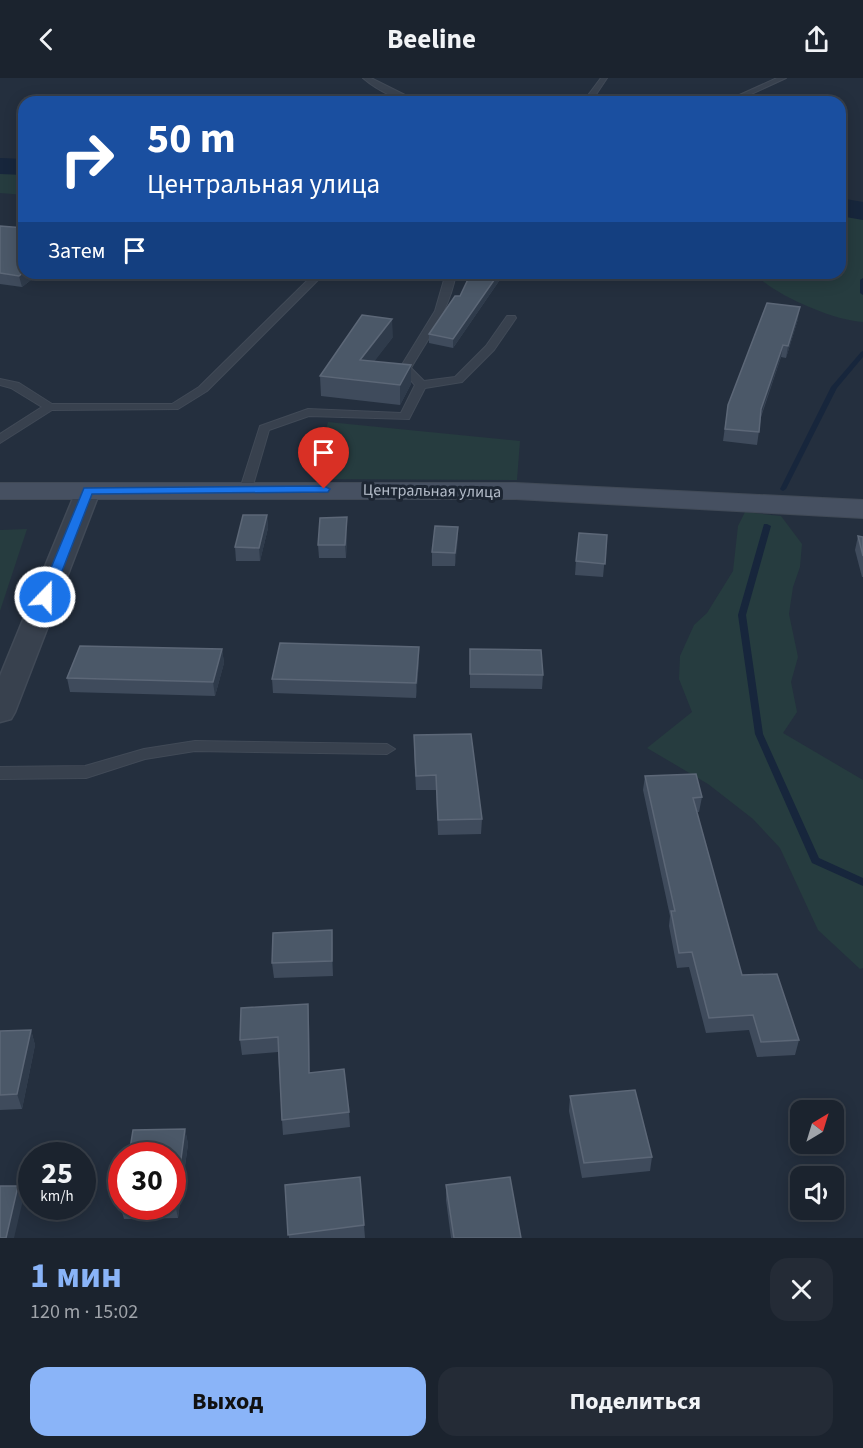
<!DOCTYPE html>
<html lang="ru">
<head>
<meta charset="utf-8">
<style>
  :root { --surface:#1b232e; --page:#242b36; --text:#f1f3f6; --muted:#a0a4aa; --line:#39404a; --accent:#8ab4f8 }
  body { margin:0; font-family:"Source Sans 3",sans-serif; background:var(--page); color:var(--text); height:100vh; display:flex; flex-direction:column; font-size:22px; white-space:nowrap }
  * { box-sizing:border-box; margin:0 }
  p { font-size:20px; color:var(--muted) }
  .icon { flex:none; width:33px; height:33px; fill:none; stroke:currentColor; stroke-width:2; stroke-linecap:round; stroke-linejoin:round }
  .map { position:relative; height:1160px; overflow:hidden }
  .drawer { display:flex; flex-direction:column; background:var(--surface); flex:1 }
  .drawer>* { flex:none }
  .guide { position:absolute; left:18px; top:18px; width:828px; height:183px; border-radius:18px; box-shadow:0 3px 15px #0003,0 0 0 2px var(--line); background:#1a4fa0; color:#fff; overflow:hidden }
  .needle { width:39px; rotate:38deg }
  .tools { position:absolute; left:790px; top:1022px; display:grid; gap:12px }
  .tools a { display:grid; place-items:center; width:54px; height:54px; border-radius:12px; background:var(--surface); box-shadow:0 3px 15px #0003,0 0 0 2px var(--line); font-size:30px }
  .speed { position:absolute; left:18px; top:1064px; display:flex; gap:12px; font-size:30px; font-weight:700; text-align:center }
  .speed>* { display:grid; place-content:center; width:78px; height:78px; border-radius:50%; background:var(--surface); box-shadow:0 3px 15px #0003,0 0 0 2px var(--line); line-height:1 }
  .speed small { font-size:15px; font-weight:400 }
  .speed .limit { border:9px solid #d22; background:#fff; color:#111 }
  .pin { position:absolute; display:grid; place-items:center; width:51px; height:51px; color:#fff; margin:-62px -26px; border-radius:50% 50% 50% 0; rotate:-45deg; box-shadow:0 0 6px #0007 }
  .pin .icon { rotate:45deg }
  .me { position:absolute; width:66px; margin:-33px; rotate:22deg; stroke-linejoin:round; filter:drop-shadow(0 0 4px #0008) }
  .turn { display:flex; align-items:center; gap:21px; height:126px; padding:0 30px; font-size:27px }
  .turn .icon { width:78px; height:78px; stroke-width:2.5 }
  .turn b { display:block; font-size:42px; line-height:51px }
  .then { display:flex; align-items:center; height:57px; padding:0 30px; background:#0003; gap:12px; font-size:22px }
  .round { display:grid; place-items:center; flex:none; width:63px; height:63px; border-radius:18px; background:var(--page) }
  .summary { display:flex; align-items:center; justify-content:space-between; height:102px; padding:0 30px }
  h1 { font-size:36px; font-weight:700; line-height:45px; color:var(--accent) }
  .action { display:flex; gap:12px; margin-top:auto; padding:12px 30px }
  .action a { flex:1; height:69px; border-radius:18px; background:var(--accent); color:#111; font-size:24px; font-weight:700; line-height:69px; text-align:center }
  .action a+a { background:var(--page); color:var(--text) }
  header { display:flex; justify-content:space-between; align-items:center; height:78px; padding:0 30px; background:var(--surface); font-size:27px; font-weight:700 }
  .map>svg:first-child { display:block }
  .green { fill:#263c3f }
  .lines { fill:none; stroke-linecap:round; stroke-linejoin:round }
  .stream { fill:#17263c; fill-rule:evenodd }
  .river { fill:#17263c; fill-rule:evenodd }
  .lane-casing { stroke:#414a57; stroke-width:2 }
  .street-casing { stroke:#414a57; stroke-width:3 }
  .secondary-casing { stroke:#414a57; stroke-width:2 }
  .lane { fill:#38414e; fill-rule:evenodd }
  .street { fill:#38414e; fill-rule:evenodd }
  .secondary { fill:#465061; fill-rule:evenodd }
  .wall { fill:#3f4b5c }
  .shaded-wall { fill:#2f3b4b }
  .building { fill:#4b5868; stroke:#5c6777; stroke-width:1.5 }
  .route { fill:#1a73e8; stroke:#114b97; stroke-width:1.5 }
  .labels { text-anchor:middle; stroke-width:6; stroke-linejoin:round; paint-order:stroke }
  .street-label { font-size:16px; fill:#b4bcc9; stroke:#1d2633 }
</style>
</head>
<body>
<header><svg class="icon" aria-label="back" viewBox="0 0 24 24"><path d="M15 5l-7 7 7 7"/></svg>Beeline<svg class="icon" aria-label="share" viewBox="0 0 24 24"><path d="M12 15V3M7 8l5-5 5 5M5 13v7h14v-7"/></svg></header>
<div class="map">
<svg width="863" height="1160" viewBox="0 0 863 1160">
  <rect width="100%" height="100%" fill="#242f3e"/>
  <g class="green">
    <polygon points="0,93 24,93 24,117 0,115"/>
    <path d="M 840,134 L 863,135 L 863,244 C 833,242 774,217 754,195 L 840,195 Z"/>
    <polygon points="328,344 520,363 517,402 313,401"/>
    <polygon points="745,434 781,438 802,466 800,489 793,509 789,536 798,579 791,604 797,634 783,655 863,702 863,890 860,891 818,852 780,770 753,741 708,706 647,670 692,634 679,601 680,578 694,547 707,535 733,493 738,448"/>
    <polygon points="27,451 0,533 0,452"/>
  </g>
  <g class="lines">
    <g class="stream">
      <polygon points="863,200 863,217 860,215 860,202"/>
      <polygon points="863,273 863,279 837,310 786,411 783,413 781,412 780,411 831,309 861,274"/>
      <polygon points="764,446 767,446 771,448 746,537 763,656 819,780 863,800 863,808 812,785 755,656 738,537"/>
    </g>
    <g class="river">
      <polygon points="0,80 24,81 24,97 0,96"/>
      <polygon points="840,120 863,124 863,142 840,138"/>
    </g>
    <g class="lane-casing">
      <g id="lane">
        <path d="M 363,0 L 371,0 L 419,24 C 399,24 377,12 363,0 Z"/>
        <polygon points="601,0 607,0 591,24 583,24"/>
        <polygon points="777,0 786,0 734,24 724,24"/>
        <polygon points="315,195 325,195 207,313 178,331 52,332 0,365 0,356 42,329 11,310 0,307 0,301 19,305 52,326 172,326 199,309"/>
        <path d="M 446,195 L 456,195 C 450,231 429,259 411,290 L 424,303 L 455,299 L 486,268 L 507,238 L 515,238 L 516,240 L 494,272 L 462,304 L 425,310 L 409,341 L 309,338 L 269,352 L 251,414 L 245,418 L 241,417 L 239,414 L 260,348 L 308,331 L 401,335 L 415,307 L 400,290 L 435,233 Z"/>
        <polygon points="195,663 387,666 395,671 387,676 195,673 145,681 86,700 0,701 0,689 85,688 144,671"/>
      </g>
    </g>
    <g class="street-casing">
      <polygon id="street" points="88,406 97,408 100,413 15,634 11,641 0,644 0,598 76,413 79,408"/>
    </g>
    <g class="secondary-casing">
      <polygon id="secondary" points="0,405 516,405 863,422 863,440 516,421 0,421"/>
    </g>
    <use href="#lane" class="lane"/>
    <use href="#street" class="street"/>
    <use href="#secondary" class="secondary"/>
  </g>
  <g class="wall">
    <polygon points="0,148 24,195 40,195 22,209 0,206"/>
    <polygon points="471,195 506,195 503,203 499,203 453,270 429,265 429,256 460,218"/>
    <polygon points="798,241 786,280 781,279 761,339 757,367 723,363 728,327"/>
    <polygon points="393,259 374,283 411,306 400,327 321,318 320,298"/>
    <polygon points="267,437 268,450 260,483 236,483 235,469"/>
    <polygon points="347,439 347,453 346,480 319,480 318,467"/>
    <polygon points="458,449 455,488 432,488 432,474"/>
    <polygon points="607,457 603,499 575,497 576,483"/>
    <polygon points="858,458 863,459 863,499 862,499 855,472"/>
    <polygon points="222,571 224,585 215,618 70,614 67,600"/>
    <polygon points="470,571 543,597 542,611 470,610"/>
    <polygon points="419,583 416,620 273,615 272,601"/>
    <polygon points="414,672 482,741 481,756 438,757 436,712 416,712"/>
    <polygon points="645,698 702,719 699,734 697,734 742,897 799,962 795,977 757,979 749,952 706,955 689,889 677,890 669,848 670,838 643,712"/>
    <polygon points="333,867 333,898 274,900 272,885"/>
    <polygon points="308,926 309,941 310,994 349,1034 350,1049 283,1057 282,1042 278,974 242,977 240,962"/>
    <polygon points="31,952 35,967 22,1031 0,1032 0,953"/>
    <polygon points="570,1018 652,1079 650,1093 582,1100 569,1033"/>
    <polygon points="185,1051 188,1066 178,1140 124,1141 120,1127 122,1119 122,1128 172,1128 172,1077"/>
    <polygon points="285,1107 364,1147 365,1160 289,1160"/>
    <polygon points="446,1107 521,1160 451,1160 446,1122"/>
  </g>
  <g class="shaded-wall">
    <polygon points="24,194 24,195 40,195 22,209 19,198"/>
    <polygon points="499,195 499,203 453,270 453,261"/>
    <polygon points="503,195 506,195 503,203"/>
    <polygon points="800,229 798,241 786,280 788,268"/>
    <polygon points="392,241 393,259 361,301 360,282"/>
    <polygon points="783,267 781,279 759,343 761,331"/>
    <polygon points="411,287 411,306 400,327 400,307"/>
    <polygon points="267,437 268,450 260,483 259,470"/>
    <polygon points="347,439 347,453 346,480 345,467"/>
    <polygon points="458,449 458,463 455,488 455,475"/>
    <polygon points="419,569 419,583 416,620 416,605"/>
    <polygon points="222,571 224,585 215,618 213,604"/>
    <polygon points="332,852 333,867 333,898 332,883"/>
    <polygon points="308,926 309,941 310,1009 309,995"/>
    <polygon points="31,952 35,967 22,1031 17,1016"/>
    <polygon points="185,1051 188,1066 178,1140 175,1126"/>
    <polygon points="18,1108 23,1122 14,1160 6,1160"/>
  </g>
  <g class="building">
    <polygon points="0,148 24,150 24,194 19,198 0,195"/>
    <polygon points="471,195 499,195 453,261 429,256 455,218 460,218"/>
    <polygon points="767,225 800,229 788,268 783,267 761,331 759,354 725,351 728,327"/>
    <polygon points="362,237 392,241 360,282 411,287 400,307 320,298"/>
    <polygon points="243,437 267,437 259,470 235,469"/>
    <polygon points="347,439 345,467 318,467 320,440"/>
    <polygon points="435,448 458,449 455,475 432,474"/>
    <polygon points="579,455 607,457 605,486 576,483"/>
    <polygon points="858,458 863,459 863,478"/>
    <polygon points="280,565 419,569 416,605 272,601"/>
    <polygon points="80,568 222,571 213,604 67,600"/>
    <polygon points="470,571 541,572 543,597 470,596"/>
    <polygon points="471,656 482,741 438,742 436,697 416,698 414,657"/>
    <polygon points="696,696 702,719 693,720 742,897 777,896 799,962 761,964 753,937 709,940 692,874 679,875 671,833 675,833 645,698"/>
    <polygon points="332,852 332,883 272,885 273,855"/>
    <polygon points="308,926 309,995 344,991 349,1034 282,1042 278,959 240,962 241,930"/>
    <polygon points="31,952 17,1016 0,1017 0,953"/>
    <polygon points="635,1012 652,1079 584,1085 570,1018"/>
    <polygon points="185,1051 175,1126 172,1126 172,1077 129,1077 133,1052"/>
    <polygon points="360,1099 364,1147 288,1157 285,1107"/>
    <polygon points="510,1099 521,1160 454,1160 446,1107"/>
    <polygon points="0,1108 18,1108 6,1160 0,1160"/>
  </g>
  <polygon class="route" points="324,408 330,411 328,414 92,416 52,519 45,523 39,519 84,410"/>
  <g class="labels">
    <g class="street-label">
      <text transform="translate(432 412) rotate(1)" y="6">Центральная улица</text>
    </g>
  </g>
</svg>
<div class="tools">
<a><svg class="needle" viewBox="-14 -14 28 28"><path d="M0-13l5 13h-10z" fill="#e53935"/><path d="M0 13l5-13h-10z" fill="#a0a4aa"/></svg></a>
<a><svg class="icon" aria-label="sound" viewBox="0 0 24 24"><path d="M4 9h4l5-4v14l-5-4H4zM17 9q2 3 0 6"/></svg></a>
</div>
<div class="speed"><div>25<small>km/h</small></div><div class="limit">30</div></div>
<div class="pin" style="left:324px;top:411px;background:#d93025"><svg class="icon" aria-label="arrive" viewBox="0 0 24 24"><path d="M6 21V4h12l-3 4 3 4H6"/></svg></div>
<svg class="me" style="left:45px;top:519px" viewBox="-20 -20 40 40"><circle r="17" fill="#1a73e8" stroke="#fff" stroke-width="3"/><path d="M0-11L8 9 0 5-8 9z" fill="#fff"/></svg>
<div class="guide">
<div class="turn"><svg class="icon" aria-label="right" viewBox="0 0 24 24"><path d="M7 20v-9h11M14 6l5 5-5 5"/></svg><div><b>50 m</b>Центральная улица</div></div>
<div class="then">Затем<svg class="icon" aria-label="arrive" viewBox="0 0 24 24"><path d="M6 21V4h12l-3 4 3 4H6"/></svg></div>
</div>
</div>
<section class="drawer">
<div class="summary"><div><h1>1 мин</h1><p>120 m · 15:02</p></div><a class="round"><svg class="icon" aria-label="close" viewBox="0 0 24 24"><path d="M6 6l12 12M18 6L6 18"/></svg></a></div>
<div class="action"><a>Выход</a><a>Поделиться</a></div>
</section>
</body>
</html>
